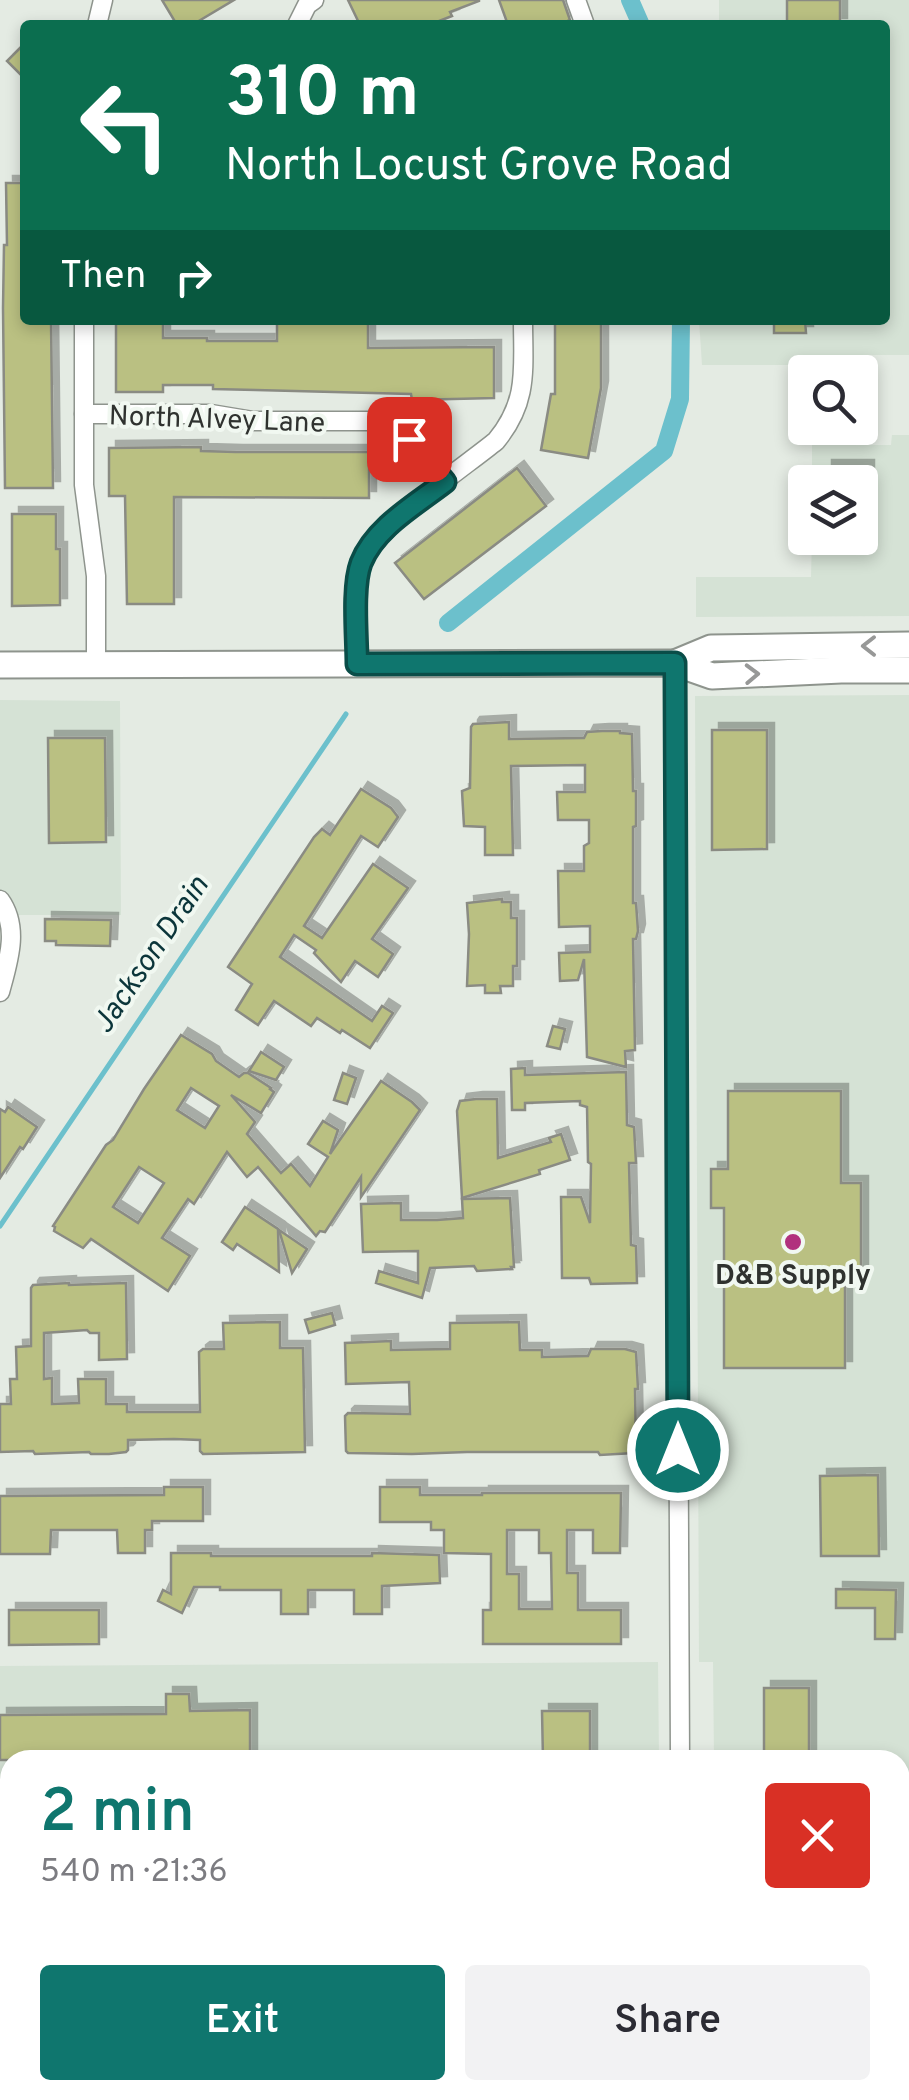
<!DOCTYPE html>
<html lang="en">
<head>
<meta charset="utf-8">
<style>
  :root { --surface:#fff; --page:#f2f2f3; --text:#2b2b33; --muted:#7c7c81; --accent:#0f766e }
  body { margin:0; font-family:Overpass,sans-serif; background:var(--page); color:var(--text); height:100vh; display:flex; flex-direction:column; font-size:38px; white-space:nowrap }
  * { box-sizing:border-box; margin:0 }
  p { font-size:32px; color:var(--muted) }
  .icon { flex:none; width:55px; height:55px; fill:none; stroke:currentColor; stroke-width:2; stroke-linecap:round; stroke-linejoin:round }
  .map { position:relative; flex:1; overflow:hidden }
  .sheet { position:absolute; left:0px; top:1750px; width:910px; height:350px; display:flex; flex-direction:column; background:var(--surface); border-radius:30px 30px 0 0; box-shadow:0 5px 15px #0003 }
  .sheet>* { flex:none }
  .hud { position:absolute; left:20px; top:20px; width:870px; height:305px; border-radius:10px; box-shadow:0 5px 15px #0003; background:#0b6e4f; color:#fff; overflow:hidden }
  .controls { position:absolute; left:788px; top:355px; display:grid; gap:20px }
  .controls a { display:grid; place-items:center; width:90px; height:90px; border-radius:10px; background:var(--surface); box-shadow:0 5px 15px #0003; font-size:50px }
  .pin { position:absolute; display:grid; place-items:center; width:85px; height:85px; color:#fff; margin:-42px; border-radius:20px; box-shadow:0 5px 15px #0006 }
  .me { position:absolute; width:110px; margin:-55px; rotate:0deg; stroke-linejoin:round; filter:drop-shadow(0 0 8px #0008) }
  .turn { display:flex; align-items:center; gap:35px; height:210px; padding:0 40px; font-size:45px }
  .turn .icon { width:130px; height:130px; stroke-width:2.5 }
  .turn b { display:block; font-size:70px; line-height:85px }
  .then { display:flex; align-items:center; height:95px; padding:0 40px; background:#0003; gap:20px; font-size:38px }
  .round { display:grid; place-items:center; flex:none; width:105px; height:105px; border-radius:10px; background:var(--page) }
  .summary { display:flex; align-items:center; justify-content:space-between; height:170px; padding:0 40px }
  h1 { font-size:60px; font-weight:600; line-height:75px; color:var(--accent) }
  .cta { display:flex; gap:20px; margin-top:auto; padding:20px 40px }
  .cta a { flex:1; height:115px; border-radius:10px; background:var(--accent); color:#fff; font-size:40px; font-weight:600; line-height:115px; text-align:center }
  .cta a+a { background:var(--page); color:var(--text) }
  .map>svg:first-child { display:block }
  .built { fill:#d5e2d5 }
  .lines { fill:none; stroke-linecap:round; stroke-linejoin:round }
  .stream { stroke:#6cc0cc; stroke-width:5 }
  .canal { stroke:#6cc0cc; stroke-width:18 }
  .building { fill:#bac082; stroke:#8a8b83; stroke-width:2.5; fill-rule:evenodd; filter:url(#shadow) }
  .minor-casing { stroke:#8e948d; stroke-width:21 }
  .tertiary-casing { stroke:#8e948d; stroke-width:26 }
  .secondary-casing { stroke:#8e948d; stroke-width:29 }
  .minor { stroke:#fff; stroke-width:18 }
  .tertiary { stroke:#fff; stroke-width:22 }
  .secondary { stroke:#fff; stroke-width:25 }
  .oneway { stroke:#979897 }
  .route-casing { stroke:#0a4d48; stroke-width:25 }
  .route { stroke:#0f766e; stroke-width:18 }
  .poi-dot { fill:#b1317e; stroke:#f1f8f1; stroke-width:4 }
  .labels { text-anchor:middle; stroke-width:8; stroke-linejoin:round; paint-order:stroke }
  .street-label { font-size:28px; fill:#2f322f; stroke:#f1f8f1 }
  .poi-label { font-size:28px; font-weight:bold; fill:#2f322f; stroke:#f1f8f1 }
  .water-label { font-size:30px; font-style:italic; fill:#0b353a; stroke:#f1f8f1 }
</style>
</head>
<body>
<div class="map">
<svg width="909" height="2100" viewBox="0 0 909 2100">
  <defs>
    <filter id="shadow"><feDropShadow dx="7" dy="-7" stdDeviation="0" flood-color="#0004"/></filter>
  </defs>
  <rect width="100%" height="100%" fill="#e4ebe3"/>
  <g class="built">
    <polygon points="719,0 909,0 909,355 857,355 856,365 702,365 699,320 885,320 885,25 719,25"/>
    <polygon points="892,435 909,435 909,616 696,617 696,577 811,577 812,538 860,538 860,482 812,482 812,445 891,445"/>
    <polygon points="909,695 909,1823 900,1823 900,1760 714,1760 713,1662 699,1662 695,696"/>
    <polygon points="0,700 120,701 121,915 12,915 0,897"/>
    <polygon points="658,1662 659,1760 10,1760 10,1823 0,1823 0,1666"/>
    <polygon points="909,2074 909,2100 877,2100 888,2090 900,2090 900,2080"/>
  </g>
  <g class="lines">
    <polyline class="stream" points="0,1226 346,714"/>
    <g class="canal">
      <polyline points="630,0 641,25"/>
      <polyline points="448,623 664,451 680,399 681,320"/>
    </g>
  </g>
  <g class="building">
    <polygon points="162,0 234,0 192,25 177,25"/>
    <polygon points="348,0 479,0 479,1 450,12 452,16 429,25 360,25"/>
    <polygon points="499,0 563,0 570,20 559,25 508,25"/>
    <rect x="787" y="0" width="53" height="25"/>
    <polygon points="25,43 25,79 7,61"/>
    <polygon points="6,183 25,183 25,320 51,320 53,488 5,488 3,308 4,245 7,245"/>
    <polygon points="116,320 163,320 163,338 207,338 207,341 277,341 277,320 368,320 368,348 494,347 494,398 412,400 411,394 213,389 213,385 163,385 163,392 116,392"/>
    <polygon points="555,320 601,320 601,388 588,458 541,450 551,394 555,394"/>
    <polygon points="774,320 805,320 806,333 774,333"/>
    <polygon points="201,447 201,451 236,452 369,452 369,498 174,497 174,604 127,604 125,496 109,496 109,448"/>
    <rect x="825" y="467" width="42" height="15"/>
    <polygon points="517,468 546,506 424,599 395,563"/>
    <polygon points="12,514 56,514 56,549 60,549 60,605 12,606"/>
    <polygon points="509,722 509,739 584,738 587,732 602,731 620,731 620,733 632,734 633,791 636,791 636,826 633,827 633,903 636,903 638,931 636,939 633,939 635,1050 625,1051 626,1067 587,1057 584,959 578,980 560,981 559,953 590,952 590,926 559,927 558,871 584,871 584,846 589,843 589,820 558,820 557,792 585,792 585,765 511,766 513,855 485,855 485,827 464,826 462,791 470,788 471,727 473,724"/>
    <polygon points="712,730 767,730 767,849 712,850"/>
    <polygon points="48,738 105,738 106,842 49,843"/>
    <polygon points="361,789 391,808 398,817 378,847 361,836 304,926 322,938 373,864 408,888 372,939 393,954 378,977 355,961 341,982 314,953 316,950 294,935 280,957 372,1021 382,1006 393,1013 370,1048 342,1030 340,1033 317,1018 311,1026 274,1001 258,1025 236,1010 252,984 228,967 314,837 322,829 330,835"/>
    <polygon points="502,899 502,902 511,902 511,918 517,918 517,966 513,966 513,986 500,986 501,993 485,993 485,985 467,986 469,934 467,903"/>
    <polygon points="45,919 111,920 110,946 56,945 56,941 45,941"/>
    <polygon points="553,1026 565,1029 560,1049 547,1046"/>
    <path d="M 181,1035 L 212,1054 L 216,1061 L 239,1077 L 244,1073 L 248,1073 L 271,1088 L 270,1089 L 274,1092 L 261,1113 L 231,1095 L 255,1122 L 247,1134 L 281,1173 L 291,1164 L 310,1186 L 328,1157 L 308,1144 L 323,1121 L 338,1130 L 330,1154 L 381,1081 L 412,1102 L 420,1110 L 361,1197 L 361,1177 L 325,1232 L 320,1231 L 316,1236 L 258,1167 L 247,1177 L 227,1152 L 194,1204 L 188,1199 L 162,1238 L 190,1256 L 168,1291 L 91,1239 L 83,1248 L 54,1231 L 55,1227 L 53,1226 L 106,1145 L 113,1140 L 144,1089 ZM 191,1088 L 219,1106 L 205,1128 L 177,1110 ZM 139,1167 L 164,1183 L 138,1223 L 113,1207 Z"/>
    <polygon points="261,1052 284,1067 276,1080 249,1071"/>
    <polygon points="525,1068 525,1075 626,1072 627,1125 634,1127 636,1163 629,1163 631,1245 636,1246 637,1283 591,1284 589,1278 562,1278 561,1197 581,1197 590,1223 591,1164 588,1162 587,1107 580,1105 580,1101 525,1103 525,1110 512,1110 511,1069"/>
    <polygon points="343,1073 356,1078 347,1104 334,1100"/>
    <polygon points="728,1091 841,1091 841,1183 861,1183 861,1276 845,1276 845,1368 724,1368 724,1208 711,1208 711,1169 728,1169"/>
    <polygon points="476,1099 497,1099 498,1158 551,1142 549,1138 561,1134 570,1160 539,1170 540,1174 462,1198 457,1111 460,1101"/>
    <polygon points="8,1107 37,1127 23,1149 20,1147 0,1178 0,1109 5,1112"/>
    <polygon points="510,1198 514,1267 511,1267 512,1269 477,1271 474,1266 430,1268 422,1298 376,1283 379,1271 418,1283 418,1251 363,1252 361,1204 401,1203 401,1220 437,1220 463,1218 462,1199"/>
    <polygon points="245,1207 278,1229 279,1272 237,1244 233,1250 222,1242"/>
    <polygon points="279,1230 307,1249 292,1273"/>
    <polygon points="69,1283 69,1285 126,1283 127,1359 99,1360 99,1333 90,1333 87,1330 44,1333 44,1379 52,1378 52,1404 79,1403 78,1379 106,1379 106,1404 127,1404 127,1412 200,1412 199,1352 203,1349 224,1349 223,1323 280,1322 280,1348 303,1348 305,1452 203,1454 200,1451 200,1440 174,1439 128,1440 128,1450 126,1452 109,1454 91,1454 89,1452 35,1454 33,1451 0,1452 0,1404 11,1404 10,1379 17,1379 16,1347 31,1346 31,1288 33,1285"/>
    <polygon points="332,1313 335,1325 309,1333 305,1320"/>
    <polygon points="519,1322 520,1350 542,1350 542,1357 588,1356 591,1349 625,1349 636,1352 638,1389 635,1389 636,1451 634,1453 600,1455 598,1452 467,1452 412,1454 348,1453 346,1451 345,1416 348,1413 410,1414 409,1382 346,1384 345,1343 391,1341 391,1350 450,1349 450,1323"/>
    <polygon points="878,1475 879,1556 821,1556 820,1476"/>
    <polygon points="164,1487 203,1487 203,1521 152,1521 152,1530 145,1530 145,1553 118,1553 117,1530 51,1530 50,1554 0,1554 0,1496 164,1495"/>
    <path d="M 380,1487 L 420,1487 L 420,1495 L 482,1495 L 482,1493 L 621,1493 L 620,1553 L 593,1553 L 593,1530 L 567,1530 L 567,1573 L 578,1573 L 578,1610 L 621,1610 L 621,1644 L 483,1644 L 483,1610 L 491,1610 L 491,1554 L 444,1553 L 444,1530 L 431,1530 L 431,1522 L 380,1522 ZM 507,1530 L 539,1530 L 539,1553 L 551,1553 L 552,1609 L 519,1609 L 519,1574 L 507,1574 Z"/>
    <polygon points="171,1553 211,1553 211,1556 372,1556 372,1553 439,1555 440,1583 382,1586 382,1614 354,1614 354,1590 308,1590 308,1614 281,1614 281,1590 220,1590 220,1587 194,1587 182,1613 158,1601 163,1590 171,1594"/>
    <polygon points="836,1589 896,1590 895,1639 875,1639 875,1608 836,1608"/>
    <polygon points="9,1610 99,1610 99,1644 9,1645"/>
    <rect x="764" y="1688" width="45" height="72"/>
    <polygon points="166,1694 189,1694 190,1711 250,1710 250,1760 0,1760 0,1715 166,1714"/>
    <polygon points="542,1711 590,1711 590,1760 543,1760"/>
  </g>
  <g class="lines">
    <g class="minor-casing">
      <g id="minor">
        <polyline points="576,0 585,25"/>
        <polyline points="97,25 103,0"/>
        <polyline points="297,25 307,5 314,0"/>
        <polyline points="84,320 84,485 96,576 96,665"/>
        <polyline points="84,414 211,414 253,421 373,421 393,427 409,439 445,482"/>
        <polyline points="675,663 680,1760"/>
        <path d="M 357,665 C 357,635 352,592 361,565 C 373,528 463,468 496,441 C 529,401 523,369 523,320"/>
        <path d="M 0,900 C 20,928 8,962 0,992"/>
        <polyline points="0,1940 10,1940"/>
        <polyline points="118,2090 118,2100"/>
        <polyline points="680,2090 680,2100"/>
        <polyline points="550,2100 550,2090"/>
      </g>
    </g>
    <g class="tertiary-casing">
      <g id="tertiary">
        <polyline points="900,2063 909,2058"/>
        <polyline points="855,2100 865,2090"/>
      </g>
    </g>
    <g class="secondary-casing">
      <g id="secondary">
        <polyline points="675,663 711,648 909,645"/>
        <polyline points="0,665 675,663 712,676 841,670 909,670"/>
      </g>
    </g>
    <use href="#minor" class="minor"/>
    <use href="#tertiary" class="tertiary"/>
    <use href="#secondary" class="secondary"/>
  </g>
  <defs><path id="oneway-chevron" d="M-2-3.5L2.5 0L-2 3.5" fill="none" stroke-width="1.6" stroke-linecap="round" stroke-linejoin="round" transform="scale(2.5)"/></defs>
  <g class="oneway">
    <use href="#oneway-chevron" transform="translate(869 646) rotate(180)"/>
    <use href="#oneway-chevron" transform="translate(752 674) rotate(-2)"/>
  </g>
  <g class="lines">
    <g class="route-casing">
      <path id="route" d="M 409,439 L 445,482 C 417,504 375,527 361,563 C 352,587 357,637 357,664 L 675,663 L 678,1450"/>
    </g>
    <use href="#route" class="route"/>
  </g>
  <circle class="poi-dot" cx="793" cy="1242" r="10"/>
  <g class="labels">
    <g class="street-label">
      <text transform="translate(217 418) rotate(2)" y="10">North Alvey Lane</text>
    </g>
    <g class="poi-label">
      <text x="793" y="1284">D&amp;B Supply</text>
    </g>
    <g class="water-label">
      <text transform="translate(150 954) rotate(-56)" y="10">Jackson Drain</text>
    </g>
  </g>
</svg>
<div class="controls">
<a><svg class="icon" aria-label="search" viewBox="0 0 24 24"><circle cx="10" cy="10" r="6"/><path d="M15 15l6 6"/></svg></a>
<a><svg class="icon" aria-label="layers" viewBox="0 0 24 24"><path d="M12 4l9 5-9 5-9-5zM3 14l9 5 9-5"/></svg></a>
</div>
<div class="pin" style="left:409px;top:439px;background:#d93025"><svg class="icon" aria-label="arrive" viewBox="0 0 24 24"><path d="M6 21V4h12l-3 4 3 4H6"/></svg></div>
<svg class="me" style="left:678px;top:1450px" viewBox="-20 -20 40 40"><circle r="17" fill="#0f766e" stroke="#fff" stroke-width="3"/><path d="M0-11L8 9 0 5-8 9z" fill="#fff"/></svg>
<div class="hud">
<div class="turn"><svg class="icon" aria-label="left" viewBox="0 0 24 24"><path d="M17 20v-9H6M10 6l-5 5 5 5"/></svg><div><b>310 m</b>North Locust Grove Road</div></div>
<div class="then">Then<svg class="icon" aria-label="right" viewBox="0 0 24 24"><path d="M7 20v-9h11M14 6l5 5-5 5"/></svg></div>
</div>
<section class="sheet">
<div class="summary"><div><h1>2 min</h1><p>540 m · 21:36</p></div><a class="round" style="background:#d93025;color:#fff"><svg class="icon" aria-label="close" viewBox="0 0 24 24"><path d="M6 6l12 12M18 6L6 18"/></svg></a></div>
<div class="cta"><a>Exit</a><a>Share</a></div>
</section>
</div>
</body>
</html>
